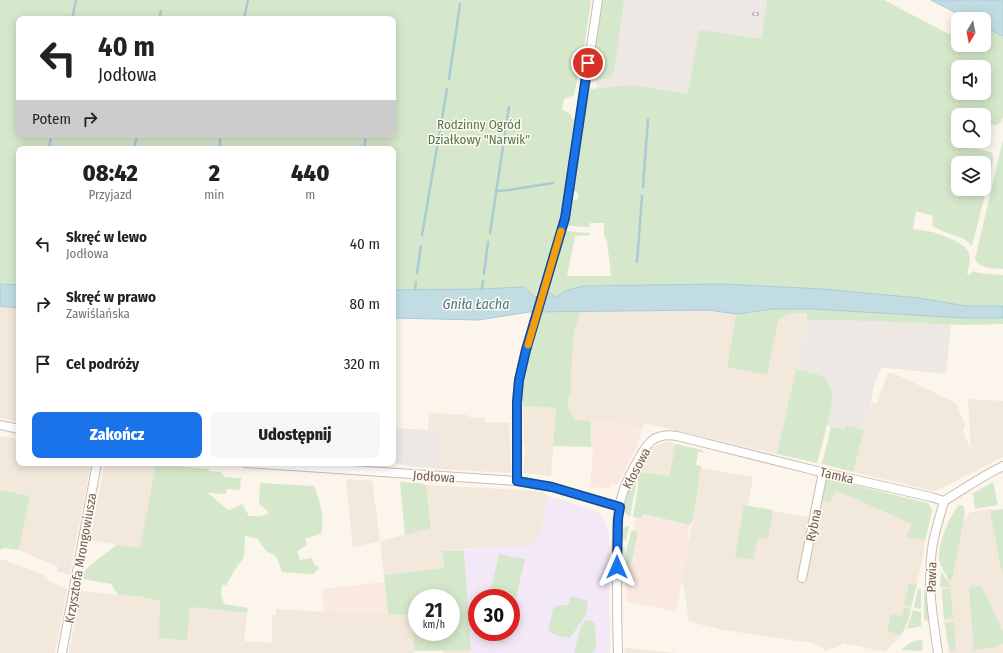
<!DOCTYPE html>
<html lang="pl">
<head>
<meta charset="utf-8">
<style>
  :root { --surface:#fff; --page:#f6f6f6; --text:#222; --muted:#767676; --accent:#1a73e8 }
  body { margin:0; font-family:"Fira Sans Condensed",sans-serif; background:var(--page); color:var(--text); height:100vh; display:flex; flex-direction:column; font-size:15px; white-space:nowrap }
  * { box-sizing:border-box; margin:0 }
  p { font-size:13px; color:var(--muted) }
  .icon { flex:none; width:22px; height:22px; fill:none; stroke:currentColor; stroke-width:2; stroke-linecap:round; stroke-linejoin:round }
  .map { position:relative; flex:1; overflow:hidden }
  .details { position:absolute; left:16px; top:146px; width:380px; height:320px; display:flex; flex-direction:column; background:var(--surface); border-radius:8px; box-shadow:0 2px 10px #0003 }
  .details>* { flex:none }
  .guide { position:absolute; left:16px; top:16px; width:380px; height:122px; border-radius:8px; box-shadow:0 2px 10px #0003; background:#fff; color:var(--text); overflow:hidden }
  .needle { width:26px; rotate:190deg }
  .tools { position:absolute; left:951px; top:12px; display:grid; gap:8px }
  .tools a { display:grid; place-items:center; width:40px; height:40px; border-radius:8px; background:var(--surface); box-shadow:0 2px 10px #0003; font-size:20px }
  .speed { position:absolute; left:408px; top:589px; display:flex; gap:8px; font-size:20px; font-weight:700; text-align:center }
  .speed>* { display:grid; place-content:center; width:52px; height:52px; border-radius:50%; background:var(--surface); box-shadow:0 2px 10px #0003; line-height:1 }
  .speed small { font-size:10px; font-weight:400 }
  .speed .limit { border:6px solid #d22; background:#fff; color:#111 }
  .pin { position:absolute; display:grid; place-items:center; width:34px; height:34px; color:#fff; margin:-17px; border:2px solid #fff; border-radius:50%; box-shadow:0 1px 4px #0007 }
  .me { position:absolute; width:44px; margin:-22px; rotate:0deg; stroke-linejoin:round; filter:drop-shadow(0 0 3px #0008) }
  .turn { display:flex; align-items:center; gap:14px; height:84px; padding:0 16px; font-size:18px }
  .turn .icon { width:52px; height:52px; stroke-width:2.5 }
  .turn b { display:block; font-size:28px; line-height:34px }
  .then { display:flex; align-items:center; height:38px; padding:0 16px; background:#0003; gap:8px; font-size:15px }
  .eta { display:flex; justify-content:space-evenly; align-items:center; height:68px; text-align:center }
  .eta b { font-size:24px; font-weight:800; line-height:28px }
  .cta { display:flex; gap:8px; margin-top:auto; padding:8px 16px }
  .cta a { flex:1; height:46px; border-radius:8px; background:var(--accent); color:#fff; font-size:16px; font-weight:800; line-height:46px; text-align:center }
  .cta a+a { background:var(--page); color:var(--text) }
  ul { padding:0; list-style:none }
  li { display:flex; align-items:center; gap:12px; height:60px; padding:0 16px }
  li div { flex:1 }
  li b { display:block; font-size:15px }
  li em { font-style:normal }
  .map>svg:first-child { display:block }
  .residential { fill:#f2e8db }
  .commercial { fill:#fae9e1 }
  .industrial { fill:#ede8e4 }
  .education { fill:#f2e8f8; fill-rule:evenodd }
  .green { fill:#d6e8cb; fill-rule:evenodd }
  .water { fill:#c1dde3; stroke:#a9ccd4 }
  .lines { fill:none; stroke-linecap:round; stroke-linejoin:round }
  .stream { stroke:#a9ccd4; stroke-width:2.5 }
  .street-casing { stroke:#ccbeb2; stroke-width:10 }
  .street { stroke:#fff; stroke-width:8 }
  .rail-casing { stroke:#b9aac5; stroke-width:4 }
  .rail { stroke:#fef9f2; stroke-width:2.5; stroke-dasharray:8; stroke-linecap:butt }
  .route-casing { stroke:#114b97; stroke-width:10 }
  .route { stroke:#1a73e8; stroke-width:7 }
  .slow { stroke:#f59e0b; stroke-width:7 }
  .labels { text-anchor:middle; stroke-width:3; stroke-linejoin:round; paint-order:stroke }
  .park-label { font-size:13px; fill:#55784a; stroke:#fef9f2 }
  .street-label { font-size:13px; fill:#745e50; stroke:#fef9f2 }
  .water-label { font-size:14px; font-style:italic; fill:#4c7a85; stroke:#fef9f2 }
</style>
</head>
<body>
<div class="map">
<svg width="1003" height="653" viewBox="0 0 1003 653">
  <rect width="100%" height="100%" fill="#fbf5ec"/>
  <g class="residential">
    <polygon points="0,306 19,308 19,422 0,418"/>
    <polygon points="709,310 736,314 727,367 767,375 778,320 784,315 792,313 807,313 796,369 777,454 645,423 642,429 616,422 604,421 591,421 576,420 572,416 569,408 568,400 571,390 572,358 574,331 581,311"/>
    <polygon points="888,373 893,373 956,403 965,425 963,431 971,450 968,399 1003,401 1003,457 942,488 934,491 853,472 871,402 877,403"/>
    <polygon points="523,406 556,408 551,476 523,473 526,446 524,446"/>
    <polygon points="429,413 467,415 468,417 485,418 485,422 509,423 511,473 441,469 441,431 428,430"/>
    <polygon points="0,436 19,439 19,463 91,463 72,562 60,559 58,567 19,550 29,496 0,490"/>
    <polygon points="666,442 676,444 669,476 639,472 651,450 655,446"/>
    <polygon points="105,463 156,464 140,549 90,540"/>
    <polygon points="701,468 753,477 748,506 817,519 825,478 927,503 929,504 932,509 932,511 925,540 923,556 909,616 906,627 901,635 885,652 843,643 841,645 825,651 824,649 813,643 723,630 702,625 689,621 682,579 693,520"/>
    <polygon points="346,479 372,481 380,541 431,528 426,485 521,490 540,492 547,494 541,533 530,548 485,547 443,551 444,568 384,575 380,541 353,547"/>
    <polygon points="990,509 997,510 1003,509 1003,653 949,653 944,619 941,587 946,587 948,568 960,528 966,518 970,512"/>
    <polygon points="0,559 7,561 44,575 51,582 67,589 55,653 0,653"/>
    <polygon points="81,591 117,595 137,596 161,601 159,638 186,641 190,607 247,613 244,641 272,643 272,616 276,615 276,609 345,613 351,612 412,615 414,653 69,653"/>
    <polygon points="624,647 637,649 676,653 625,653"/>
    <rect x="443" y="650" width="28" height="3"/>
  </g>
  <g class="commercial">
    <polygon points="591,421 604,421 616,422 642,429 637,447 616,486 614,483 610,486 610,488 609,488 590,487 593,451 591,447"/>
    <polygon points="643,514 690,525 687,539 689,540 676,612 626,601 627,587 626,580 636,518 642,519"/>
    <polygon points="384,582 388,614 324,612 322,589"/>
  </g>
  <g class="industrial">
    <polygon points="607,0 784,0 766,125 600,91 597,89 595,76"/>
    <polygon points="806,320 870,321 951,324 946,374 887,368 881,368 875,383 864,430 847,425 845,430 826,426 831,410 826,378 796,369"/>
    <polygon points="393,428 441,431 441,469 410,466 393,463"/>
    <polygon points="59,559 72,562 70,575 57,571"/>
  </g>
  <path class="education" d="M 547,496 L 557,498 L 600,513 L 609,532 L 610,653 L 471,653 L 464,550 L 485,547 L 530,547 L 541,533 ZM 477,598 L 511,598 L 511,632 L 477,632 Z"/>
  <g class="green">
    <path d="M 0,0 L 591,0 L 585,41 L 574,95 L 564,99 L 562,109 L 570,114 L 574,122 L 560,216 L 548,260 L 535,297 L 523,287 L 482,289 L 393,290 L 393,149 L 19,149 L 19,285 L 0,284 ZM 19,19 L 393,19 L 393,135 L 19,135 Z"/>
    <polygon points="602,0 624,0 614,72 609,78 593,81 591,80 591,76"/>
    <path d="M 767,0 L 884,0 L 958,39 L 958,45 L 970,45 L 983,52 L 990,29 L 1003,36 L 1003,117 L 1001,122 L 996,125 L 989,124 L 984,138 L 984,115 L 958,115 L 958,141 L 972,141 L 971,148 L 992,152 L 993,157 L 992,167 L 972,246 C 964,236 951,235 940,230 C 937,229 935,227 932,226 L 933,216 L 916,211 L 913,229 C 919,230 925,231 932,232 C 942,235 967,243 969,254 C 971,260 969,267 967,273 L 969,275 L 974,271 L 978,273 L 1003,275 L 1003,306 L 966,306 L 823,289 L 722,284 L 584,286 L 568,290 L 555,298 L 548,291 L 565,231 L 590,233 L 590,235 L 575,236 L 567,276 L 611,276 L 607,241 L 604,235 L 604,223 L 590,223 L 590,227 L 567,226 L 571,202 L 574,200 L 578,199 L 578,193 L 576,192 L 573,190 L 588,96 L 591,89 L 631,85 L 688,94 L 699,30 L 762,39 ZM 958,67 L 984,67 L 984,93 L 958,93 ZM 958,163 L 984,163 L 984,189 L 958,189 Z"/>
    <path d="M 1003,140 L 1003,269 C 993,268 980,269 975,259 Z"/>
    <path d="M 773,309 C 850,309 926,317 1003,318 L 1003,324 L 964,325 L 870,321 L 806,320 L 807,313 C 794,313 788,312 778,321 L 767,375 L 727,367 L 736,314 Z"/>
    <polygon points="581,311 574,331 572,358 571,390 568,400 569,408 572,416 576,420 591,421 591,447 553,446 556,408 523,406 522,385 533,342 542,312"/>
    <polygon points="796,369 826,377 832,394 831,410 817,463 777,454"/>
    <polygon points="846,425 864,430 853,472 822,464 831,427 845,430"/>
    <polygon points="676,444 702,450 704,453 698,452 696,465 701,466 701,467 693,520 690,525 643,514 642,519 633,517 638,488 638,476 639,472 669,476"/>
    <path d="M 156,464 L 209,469 L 209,471 L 221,472 L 225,477 L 241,478 L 240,490 L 227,489 L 226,494 L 208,493 L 228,510 L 230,510 L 242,504 L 249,516 L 260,516 L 268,514 L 267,510 L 259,504 L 260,483 L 314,486 C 320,501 325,518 321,534 L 319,534 L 305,539 L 307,545 L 297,551 L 300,560 L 312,558 L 314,564 L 319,568 L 314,574 L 308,574 L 282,572 L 276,556 L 266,551 L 258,539 L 245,536 L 244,557 L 236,568 L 226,585 L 222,585 L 221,595 L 224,604 L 248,608 L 247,613 L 190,607 L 187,641 L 159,638 L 160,601 L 137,596 L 118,595 L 111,584 L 83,579 L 85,570 L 102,556 L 117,545 L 140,548 Z"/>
    <path d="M 635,476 L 636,485 L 630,516 L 625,513 C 622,502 630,486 635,476 Z"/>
    <polygon points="825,478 927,503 930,506 932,511 925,540 906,537 912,524 836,490 830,503 821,499"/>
    <polygon points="400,482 419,483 426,485 431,528 405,535"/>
    <polygon points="993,482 998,505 975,509 973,493"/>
    <polygon points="0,490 30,496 19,550 4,548 0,550"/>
    <polygon points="744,505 773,510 768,539 758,537 753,560 735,557"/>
    <path d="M 959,505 L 962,505 L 964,507 L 965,513 L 952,579 L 950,580 L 949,580 C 946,575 942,569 940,563 C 935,550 949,516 959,505 Z"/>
    <polygon points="1003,509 1003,572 1002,573 990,511"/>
    <polygon points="626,526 629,526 626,540 621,540 622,530"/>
    <polygon points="633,530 636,531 638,534 628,577 625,576 627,549 631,532"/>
    <path d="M 464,550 L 471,650 L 414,651 L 412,615 L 388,614 L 384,575 L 444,568 L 442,551 ZM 417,598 L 451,598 L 451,632 L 417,632 Z"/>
    <polygon points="499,554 525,559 514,607 511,606 511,598 489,598"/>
    <polygon points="941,571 950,585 949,587 940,587"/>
    <polygon points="909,583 917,585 911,607 904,605"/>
    <polygon points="981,586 982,587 1003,632 1003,643 996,647 974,650 969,588"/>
    <polygon points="918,588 921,589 921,608 920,609 914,607"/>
    <polygon points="924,589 925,589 929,621 926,621 924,619"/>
    <polygon points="950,589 953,618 944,619 942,590"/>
    <path d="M 570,596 L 588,601 L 586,614 L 570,638 C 562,636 551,636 548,629 L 553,609 L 558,605 L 566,605 L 569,603 Z"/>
    <polygon points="904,608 911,609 908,621 901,635 887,631 891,614 901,616"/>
    <polygon points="913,610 921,612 921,626 907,629"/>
    <polygon points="588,620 592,621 595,624 596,648 592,653 574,653 581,626 585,621"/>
    <polygon points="954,622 956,650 955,651 950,651 949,649 945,623"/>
    <polygon points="487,632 507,632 504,643 485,639"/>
    <path d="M 918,640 L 922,640 L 923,649 L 920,651 L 901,650 C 907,645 910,642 918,640 Z"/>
  </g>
  <g class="water">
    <polygon points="931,0 1003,0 1003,36 984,27 984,19 968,19"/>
    <polygon points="0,284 19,285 19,308 0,306"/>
    <polygon points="722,284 823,289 919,298 966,306 1003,306 1003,318 964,318 813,309 773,309 736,314 709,310 529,312 479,320 393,318 393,290 482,289 523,287 535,297 550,293 555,297 568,290 584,286"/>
  </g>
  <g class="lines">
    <g class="stream">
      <polyline points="72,19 76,0"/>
      <polyline points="159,19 161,11"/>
      <polyline points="244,19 248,0"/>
      <polyline points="449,79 460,4"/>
      <polyline points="49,149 51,135"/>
      <polyline points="134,149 137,135"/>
      <polyline points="219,149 221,135"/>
      <polyline points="364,149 366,135"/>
      <polyline points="643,187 648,119"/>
      <polyline points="497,191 509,190 553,183"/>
      <polyline points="490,233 509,107"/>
      <polyline points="422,235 447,89"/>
      <polyline points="637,262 642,196"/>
      <polyline points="417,273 421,246"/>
      <polyline points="484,274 488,242"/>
      <polyline points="482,289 483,281"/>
      <polyline points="415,290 416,282"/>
    </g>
    <g class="street-casing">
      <g id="street">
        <polyline points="0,425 19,429"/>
        <polyline points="246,463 517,481 552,487 620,507"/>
        <polyline points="517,481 517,402 519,380 526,350 565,218 598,0"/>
        <polyline points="802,578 823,472"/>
        <polyline points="62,653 97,463"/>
        <path d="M 618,653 C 617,624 617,596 617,567 C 617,542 615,516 623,492 C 626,482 631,473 636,464 C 646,444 653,432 677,436 L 817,471 L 931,497 L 944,501 C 964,489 982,476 1003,466"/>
        <path d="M 938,653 C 933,619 927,584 932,549 C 934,533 940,517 944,501"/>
      </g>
    </g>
    <use href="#street" class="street"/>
    <g class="rail-casing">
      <polyline id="rail" points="754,14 757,14"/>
    </g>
    <use href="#rail" class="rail"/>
  </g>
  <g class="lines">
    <g class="route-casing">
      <polyline id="route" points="588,63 565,218 526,350 519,380 517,402 517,481 552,487 620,507 618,519 617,567"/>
    </g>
    <use href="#route" class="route"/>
    <polyline class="slow" points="528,345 561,231"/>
  </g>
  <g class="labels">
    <g class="park-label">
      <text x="479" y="129">Rodzinny Ogród<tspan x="479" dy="15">Działkowy "Narwik"</tspan></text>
    </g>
    <g class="street-label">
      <text transform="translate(636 468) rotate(-62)" y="5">Kłosowa</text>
      <text transform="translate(837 475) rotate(13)" y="5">Tamka</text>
      <text transform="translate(434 476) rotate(4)" y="5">Jodłowa</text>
      <text transform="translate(813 525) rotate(-78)" y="5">Rybna</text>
      <text transform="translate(80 558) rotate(-80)" y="5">Krzysztofa Mrongowiusza</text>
      <text transform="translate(931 577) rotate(-89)" y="5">Pawia</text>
    </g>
    <g class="water-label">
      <text x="476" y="309">Gniła Łacha</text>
    </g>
  </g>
</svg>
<div class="tools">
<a><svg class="needle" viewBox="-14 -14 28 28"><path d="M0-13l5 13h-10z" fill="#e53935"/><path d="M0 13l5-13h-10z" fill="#767676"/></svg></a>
<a><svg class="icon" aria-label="sound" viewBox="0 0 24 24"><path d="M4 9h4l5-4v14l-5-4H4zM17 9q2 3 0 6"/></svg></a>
<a><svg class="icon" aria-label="search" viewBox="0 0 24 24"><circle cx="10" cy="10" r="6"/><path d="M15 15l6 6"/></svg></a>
<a><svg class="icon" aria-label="layers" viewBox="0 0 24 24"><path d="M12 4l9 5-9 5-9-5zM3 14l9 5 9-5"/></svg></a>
</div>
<div class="speed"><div>21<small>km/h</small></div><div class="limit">30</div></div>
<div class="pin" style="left:588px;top:63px;background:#d93025"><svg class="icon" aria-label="arrive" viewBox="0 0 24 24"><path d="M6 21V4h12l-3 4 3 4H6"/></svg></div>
<svg class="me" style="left:617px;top:567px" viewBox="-20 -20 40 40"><path d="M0-17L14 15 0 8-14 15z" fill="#1a73e8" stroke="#fff" stroke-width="4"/></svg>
<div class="guide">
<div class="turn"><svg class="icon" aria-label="left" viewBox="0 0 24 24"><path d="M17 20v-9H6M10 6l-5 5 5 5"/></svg><div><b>40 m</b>Jodłowa</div></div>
<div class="then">Potem<svg class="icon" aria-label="right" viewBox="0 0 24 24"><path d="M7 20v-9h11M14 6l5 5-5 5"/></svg></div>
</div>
<section class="details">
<div class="eta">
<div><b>08:42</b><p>Przyjazd</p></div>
<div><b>2</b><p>min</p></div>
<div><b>440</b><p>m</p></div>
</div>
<ul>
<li><svg class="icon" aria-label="left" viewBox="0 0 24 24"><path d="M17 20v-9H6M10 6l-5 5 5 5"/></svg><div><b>Skręć w lewo</b><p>Jodłowa</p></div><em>40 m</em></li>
<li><svg class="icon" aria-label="right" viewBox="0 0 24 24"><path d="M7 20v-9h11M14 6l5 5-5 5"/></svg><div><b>Skręć w prawo</b><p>Zawiślańska</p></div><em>80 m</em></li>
<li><svg class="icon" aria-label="arrive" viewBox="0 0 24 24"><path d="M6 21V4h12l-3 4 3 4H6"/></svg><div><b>Cel podróży</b></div><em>320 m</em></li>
</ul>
<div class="cta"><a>Zakończ</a><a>Udostępnij</a></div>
</section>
</div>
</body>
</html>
